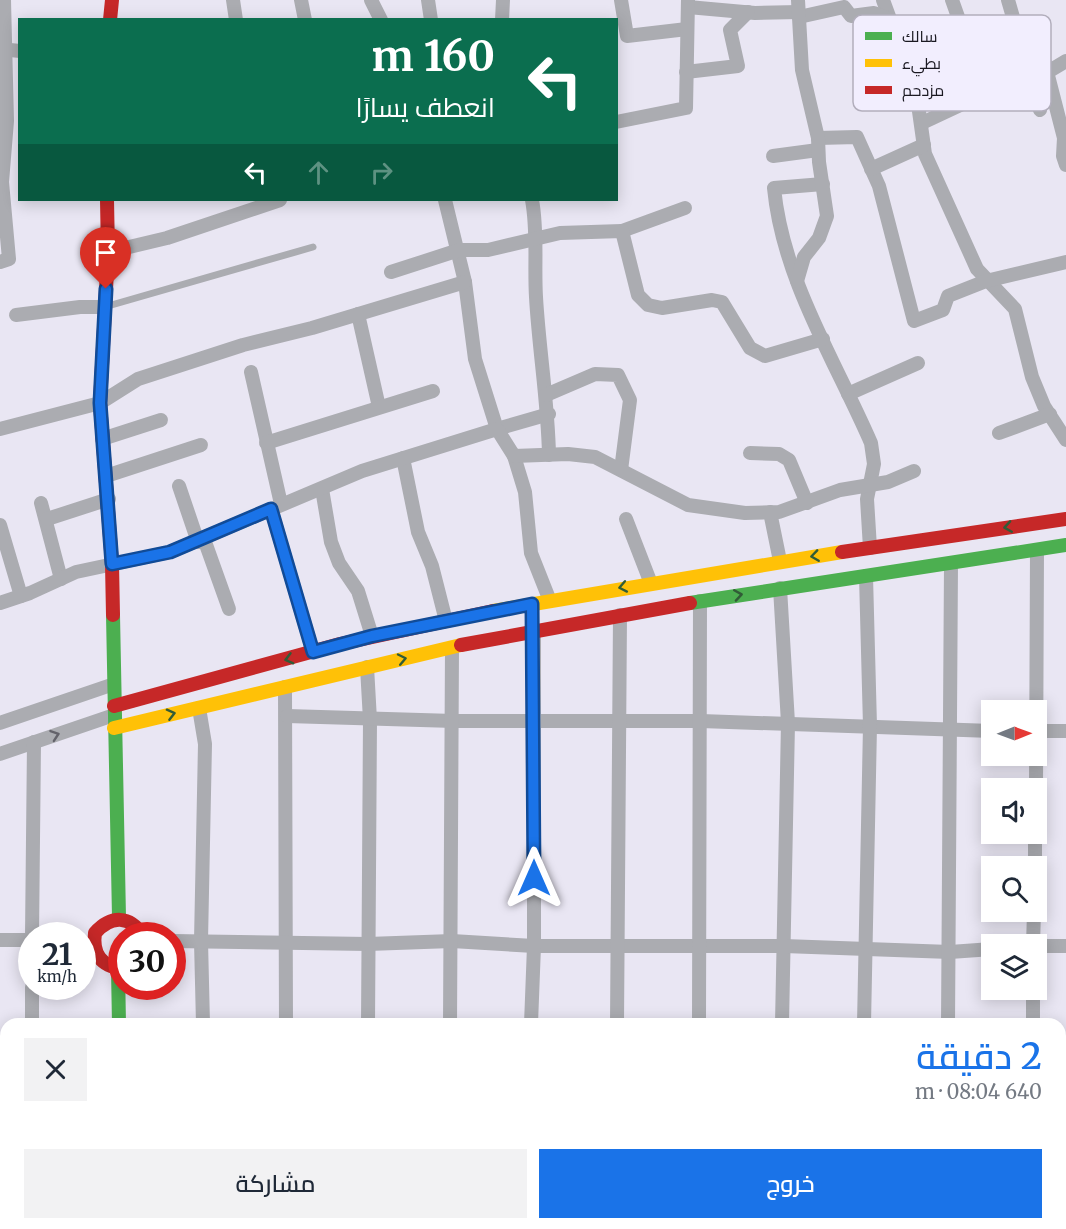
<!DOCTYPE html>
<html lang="ar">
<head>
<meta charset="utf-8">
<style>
  :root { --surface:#fff; --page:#f2f2f3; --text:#1f2937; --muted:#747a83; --accent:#1a73e8 }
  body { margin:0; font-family:Merriweather,Cairo,serif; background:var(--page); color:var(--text); direction:rtl; height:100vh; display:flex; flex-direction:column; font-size:22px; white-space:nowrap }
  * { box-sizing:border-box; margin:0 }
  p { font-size:20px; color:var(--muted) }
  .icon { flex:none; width:33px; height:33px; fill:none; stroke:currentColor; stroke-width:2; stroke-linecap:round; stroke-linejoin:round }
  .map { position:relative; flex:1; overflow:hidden; direction:ltr }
  .sheet { position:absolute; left:0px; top:1018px; width:1066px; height:212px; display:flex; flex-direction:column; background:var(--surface); border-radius:18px 18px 0 0; box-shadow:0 3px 15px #0003; direction:rtl }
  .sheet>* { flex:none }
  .top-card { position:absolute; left:18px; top:18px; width:600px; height:183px; border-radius:0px; box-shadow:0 3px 15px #0003; direction:rtl; background:#0b6e4f; color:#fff; overflow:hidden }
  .needle { width:39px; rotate:89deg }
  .fabs { position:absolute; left:981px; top:700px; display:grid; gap:12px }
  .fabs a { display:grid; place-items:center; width:66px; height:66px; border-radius:0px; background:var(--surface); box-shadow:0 3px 15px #0003; font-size:30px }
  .speed { position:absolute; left:18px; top:922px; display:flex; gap:12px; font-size:30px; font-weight:700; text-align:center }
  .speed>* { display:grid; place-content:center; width:78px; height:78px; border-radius:50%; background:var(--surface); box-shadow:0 3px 15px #0003; line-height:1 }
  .speed small { font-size:15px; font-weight:400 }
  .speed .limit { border:9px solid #d22; background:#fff; color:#111 }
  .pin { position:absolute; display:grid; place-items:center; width:51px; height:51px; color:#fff; margin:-62px -26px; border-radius:50% 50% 50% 0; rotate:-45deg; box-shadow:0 0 6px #0007 }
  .pin .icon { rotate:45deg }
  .me { position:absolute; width:66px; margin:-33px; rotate:0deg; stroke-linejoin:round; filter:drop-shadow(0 0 4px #0008) }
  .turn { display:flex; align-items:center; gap:21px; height:126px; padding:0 24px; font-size:27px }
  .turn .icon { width:78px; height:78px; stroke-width:2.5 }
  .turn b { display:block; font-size:42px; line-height:51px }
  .lanes { display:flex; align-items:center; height:57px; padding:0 24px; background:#0003; justify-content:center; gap:30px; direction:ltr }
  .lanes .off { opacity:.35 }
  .round { display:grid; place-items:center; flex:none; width:63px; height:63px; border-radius:0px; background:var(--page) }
  .head { display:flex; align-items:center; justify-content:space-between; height:102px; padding:0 24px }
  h1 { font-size:36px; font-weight:600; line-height:45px; color:var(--accent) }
  .action { display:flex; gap:12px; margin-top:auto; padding:12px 24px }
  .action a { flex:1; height:69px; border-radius:0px; background:var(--accent); color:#fff; font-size:24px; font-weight:600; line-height:69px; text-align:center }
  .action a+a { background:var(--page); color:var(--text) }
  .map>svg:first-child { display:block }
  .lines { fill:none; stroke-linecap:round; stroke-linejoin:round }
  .lane { stroke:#abacb1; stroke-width:7 }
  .street { stroke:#abacb1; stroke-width:14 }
  .fast { stroke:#4caf50; stroke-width:14 }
  .slow { stroke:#ffc107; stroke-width:14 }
  .jam { stroke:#c62828; stroke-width:14 }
  .oneway { stroke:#315c37 }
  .oneway2 { stroke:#63626a }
  .route-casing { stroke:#114b97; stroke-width:15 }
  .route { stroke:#1a73e8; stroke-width:10 }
  .key { fill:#f2eefe; stroke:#b2aebc; stroke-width:1.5 }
  .key-label { font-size:16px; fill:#1b1922 }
</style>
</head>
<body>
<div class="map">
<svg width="1066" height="1229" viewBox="0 0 1066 1229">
  <rect width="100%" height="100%" fill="#e9e6f3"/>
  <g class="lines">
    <polyline class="lane" points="108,306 313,247"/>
    <g class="street">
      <polyline points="233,0 236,20"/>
      <polyline points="301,0 305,20"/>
      <polyline points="371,0 381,20"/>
      <polyline points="428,0 431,20"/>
      <polyline points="621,0 627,36 687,29"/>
      <polyline points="883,0 916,90 925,154 977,269 1015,309 1032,377 1044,406 1066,440"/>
      <polyline points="952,0 985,93"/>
      <polyline points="1008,0 1040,110"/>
      <polyline points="688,7 755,13 799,12"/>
      <polyline points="799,17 844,7 851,16 874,13 890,19"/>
      <polyline points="502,20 503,0"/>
      <polyline points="0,49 20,51"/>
      <polyline points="1044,60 1064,138 1063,156 1066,165"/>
      <polyline points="686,72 738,66 730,30 748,12"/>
      <polyline points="616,122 686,108 688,0"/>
      <polyline points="922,123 1001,86 1041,76 1066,61"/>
      <polyline points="818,138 857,137 879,186 914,321 943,310 948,296 986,281 1066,262"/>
      <polyline points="773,156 818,150"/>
      <polyline points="871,169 924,145"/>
      <path d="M 823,184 L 774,188 C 783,280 835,360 871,443 L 874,464 L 867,499 L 870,548"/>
      <polyline points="445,200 465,282 475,359 497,429 549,414"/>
      <path d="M 532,200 C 538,232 534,264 536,297 C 539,350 548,402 549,455"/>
      <polyline points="622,231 685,208"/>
      <polyline points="108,252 167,238 280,200"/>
      <polyline points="0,262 9,259 2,182 7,121 4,0"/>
      <polyline points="391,272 459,250 488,250 560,233 622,231 638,295 648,305 662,308 712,300 722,302 750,348 765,356 823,339"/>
      <polyline points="797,281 804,257 819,238 827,216 819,162 818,138 802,70 798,0"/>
      <polyline points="358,314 379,407"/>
      <polyline points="16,315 80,307 105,307"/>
      <polyline points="251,372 281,504"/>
      <polyline points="848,394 918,363"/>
      <polyline points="546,395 595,374 618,375 630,400 621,470"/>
      <polyline points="0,429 100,403 138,379 243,345 312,328 465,282"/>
      <polyline points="999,433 1050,414"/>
      <polyline points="102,439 161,420"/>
      <polyline points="266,443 433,391"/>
      <polyline points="750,453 779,454 789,460 807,503"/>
      <polyline points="514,456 525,492 531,553 550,601"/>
      <polyline points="403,458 418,532 432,566 446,621"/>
      <polyline points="106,476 201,445"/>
      <polyline points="179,486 198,542"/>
      <polyline points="322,489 331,542 339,563 358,591 372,636"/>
      <polyline points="41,503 61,579"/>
      <polyline points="271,509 313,652"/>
      <polyline points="770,512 780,561"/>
      <polyline points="47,519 109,499"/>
      <polyline points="626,519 650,581"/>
      <polyline points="0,525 21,596"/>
      <polyline points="204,539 229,609"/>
      <polyline points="780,588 788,723 782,1024"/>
      <polyline points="0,603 30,593 76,572 170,552 362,471 497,429 514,456 568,454 595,457 688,505 745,513 779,512 840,490 888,482 914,471"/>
      <polyline points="367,667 370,720 368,1024"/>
      <polyline points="285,687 286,1024"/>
      <polyline points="199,708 205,744 201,941 203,1024"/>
      <polyline points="287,716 454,721 701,721 992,731"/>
      <polyline points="0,723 114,684"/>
      <polyline points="1036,731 1066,731"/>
      <polyline points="0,754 114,715"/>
      <polyline points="1036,789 1037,550"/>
      <polyline points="1035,867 1035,834"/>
      <polyline points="32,936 34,742"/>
      <polyline points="0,940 32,940"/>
      <polyline points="172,941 368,944 452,941 534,946 784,946 950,952 992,949"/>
      <polyline points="1033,945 1034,912"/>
      <polyline points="1036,946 1066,946"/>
      <polyline points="32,1024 32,987"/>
      <polyline points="450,1024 452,648"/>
      <polyline points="531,1024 534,946 534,631"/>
      <polyline points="617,1024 620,615"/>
      <polyline points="699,1024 700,601"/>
      <polyline points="864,1024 870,726 866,576"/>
      <polyline points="948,1024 951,564"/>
      <polyline points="1033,1024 1033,990"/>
      <polyline points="0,1164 6,1164"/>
      <polyline points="1060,1177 1066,1177"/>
      <polyline points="369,1224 369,1229"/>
      <polyline points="614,1224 614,1229"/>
      <polyline points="863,1229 863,1224"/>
      <polyline points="943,1229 943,1224"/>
      <polyline points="1033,1229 1033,1224"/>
    </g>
    <g class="fast">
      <polyline points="690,603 1066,545"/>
      <polyline points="113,615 119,917"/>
      <polyline points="118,969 119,1024"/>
    </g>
    <g class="slow">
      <polyline points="493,611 842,552"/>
      <polyline points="114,728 461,645"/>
    </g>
    <g class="jam">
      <polyline points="110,20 112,0"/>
      <polyline points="107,200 108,252 100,403 112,564 113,615"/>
      <polyline points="842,552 1066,519"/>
      <polyline points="461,645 690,603"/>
      <polyline points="114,706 340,644 493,611"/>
      <path d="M 122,968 C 101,967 92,953 95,933 C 111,915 130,915 143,936"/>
      <polyline points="119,1224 119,1229"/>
    </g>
  </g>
  <defs><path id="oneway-chevron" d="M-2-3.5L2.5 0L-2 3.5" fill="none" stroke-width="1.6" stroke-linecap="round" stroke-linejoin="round" transform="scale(1.5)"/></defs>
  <g class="oneway">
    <use href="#oneway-chevron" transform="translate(1008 527) rotate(171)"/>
    <use href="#oneway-chevron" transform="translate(815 556) rotate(172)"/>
    <use href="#oneway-chevron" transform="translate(623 587) rotate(169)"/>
    <use href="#oneway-chevron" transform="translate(738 595) rotate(-9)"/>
    <use href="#oneway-chevron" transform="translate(289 659) rotate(165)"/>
    <use href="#oneway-chevron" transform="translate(402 659) rotate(-12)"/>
    <use href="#oneway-chevron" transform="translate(171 714) rotate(-14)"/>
  </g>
  <use class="oneway2" href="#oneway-chevron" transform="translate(55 735) rotate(-19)"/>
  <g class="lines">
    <g class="route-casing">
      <polyline id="route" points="106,289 100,403 112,564 170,552 271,509 313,652 372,636 532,604 534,878"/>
    </g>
    <use href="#route" class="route"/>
  </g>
  <rect x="853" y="15" width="198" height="96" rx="9" class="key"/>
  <rect x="865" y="32" width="27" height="8" fill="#4caf50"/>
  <rect x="865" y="59" width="27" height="8" fill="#ffc107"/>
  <rect x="865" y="86" width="27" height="8" fill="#c62828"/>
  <g class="key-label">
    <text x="902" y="42">سالك</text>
    <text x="902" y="69">بطيء</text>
    <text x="902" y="96">مزدحم</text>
  </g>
</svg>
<div class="fabs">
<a><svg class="needle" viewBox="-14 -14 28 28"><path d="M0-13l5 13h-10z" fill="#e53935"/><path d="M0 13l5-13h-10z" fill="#747a83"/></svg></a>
<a><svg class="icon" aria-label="sound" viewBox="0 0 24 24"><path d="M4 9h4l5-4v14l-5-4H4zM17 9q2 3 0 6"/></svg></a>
<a><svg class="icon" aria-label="search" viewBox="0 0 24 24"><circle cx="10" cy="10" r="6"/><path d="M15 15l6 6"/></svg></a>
<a><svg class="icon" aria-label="layers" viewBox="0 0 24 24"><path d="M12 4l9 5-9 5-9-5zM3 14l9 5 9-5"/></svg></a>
</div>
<div class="speed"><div>21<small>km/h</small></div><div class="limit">30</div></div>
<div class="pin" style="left:106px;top:289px;background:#d93025"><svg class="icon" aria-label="arrive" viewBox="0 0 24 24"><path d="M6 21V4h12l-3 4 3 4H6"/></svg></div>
<svg class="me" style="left:534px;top:878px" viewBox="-20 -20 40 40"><path d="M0-17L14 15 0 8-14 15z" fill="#1a73e8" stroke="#fff" stroke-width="4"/></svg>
<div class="top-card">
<div class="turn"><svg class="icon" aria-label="left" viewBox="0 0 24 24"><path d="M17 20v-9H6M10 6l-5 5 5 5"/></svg><div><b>160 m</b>انعطف يسارًا</div></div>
<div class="lanes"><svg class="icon" aria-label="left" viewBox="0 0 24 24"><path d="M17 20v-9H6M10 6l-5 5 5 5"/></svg><svg class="icon off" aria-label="ahead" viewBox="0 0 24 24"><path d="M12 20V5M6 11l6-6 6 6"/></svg><svg class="icon off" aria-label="right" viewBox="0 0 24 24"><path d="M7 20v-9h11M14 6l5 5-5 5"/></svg></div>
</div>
<section class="sheet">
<div class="head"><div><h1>2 دقيقة</h1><p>640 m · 08:04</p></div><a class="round"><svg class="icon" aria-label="close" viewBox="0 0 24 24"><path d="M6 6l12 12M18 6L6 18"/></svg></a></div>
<div class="action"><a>خروج</a><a>مشاركة</a></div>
</section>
</div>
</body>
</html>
